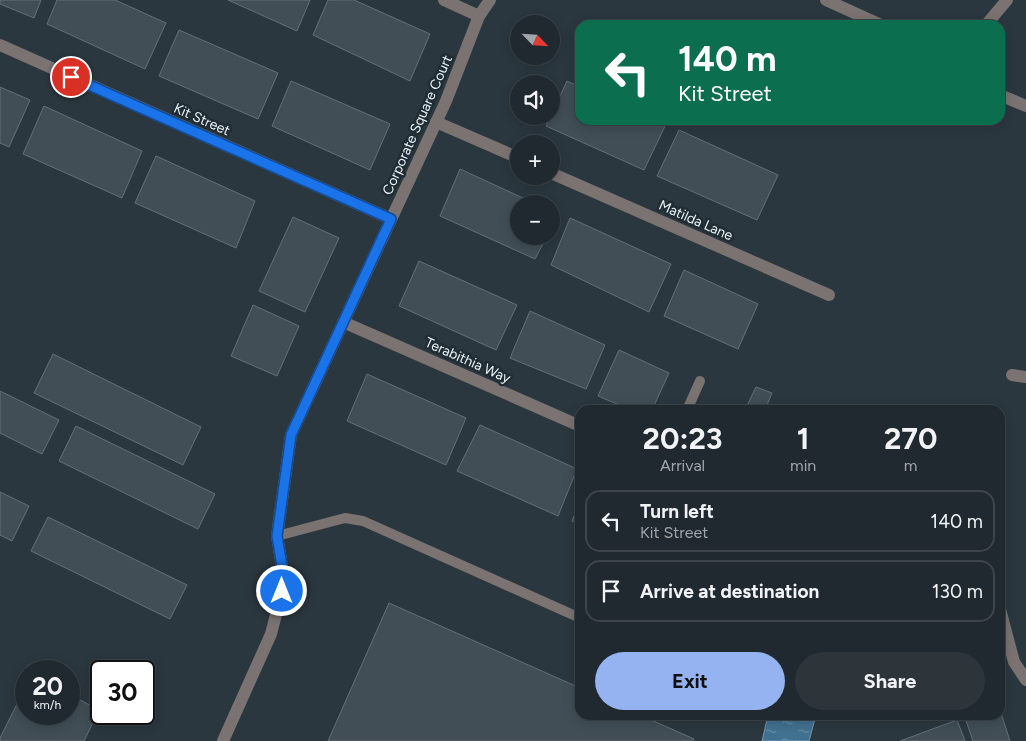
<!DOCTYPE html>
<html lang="en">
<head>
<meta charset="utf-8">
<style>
  :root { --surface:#20292f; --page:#2d353b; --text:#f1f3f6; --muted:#a2a6aa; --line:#3d454b; --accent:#95b2f1 }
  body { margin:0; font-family:Figtree,sans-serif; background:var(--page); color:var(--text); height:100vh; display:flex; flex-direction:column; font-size:19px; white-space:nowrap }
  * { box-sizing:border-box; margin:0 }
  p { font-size:16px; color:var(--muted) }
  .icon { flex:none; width:28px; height:28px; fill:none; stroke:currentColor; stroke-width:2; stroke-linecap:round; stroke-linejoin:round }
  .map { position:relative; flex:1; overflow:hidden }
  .drawer { position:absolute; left:575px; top:405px; width:430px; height:315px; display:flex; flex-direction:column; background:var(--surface); border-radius:15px; box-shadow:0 2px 12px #0003,0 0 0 1px var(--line) }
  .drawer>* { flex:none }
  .guide { position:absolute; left:575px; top:20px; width:430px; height:105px; border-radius:15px; box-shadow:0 2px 12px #0003,0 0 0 1px var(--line); background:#0b6e4f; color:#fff; overflow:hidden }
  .needle { width:32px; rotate:115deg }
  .buttons { position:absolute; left:510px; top:15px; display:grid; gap:10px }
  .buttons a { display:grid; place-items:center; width:50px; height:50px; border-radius:50%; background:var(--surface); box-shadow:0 2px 12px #0003,0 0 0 1px var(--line); font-size:25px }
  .speed { position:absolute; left:15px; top:660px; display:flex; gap:10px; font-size:25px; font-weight:700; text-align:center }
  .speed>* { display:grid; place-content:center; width:65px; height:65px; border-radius:50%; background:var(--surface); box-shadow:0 2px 12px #0003,0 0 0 1px var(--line); line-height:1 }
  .speed small { font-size:12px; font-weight:400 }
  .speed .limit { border:2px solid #111; border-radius:8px; background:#fff; color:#111 }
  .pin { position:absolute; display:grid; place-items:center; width:42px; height:42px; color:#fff; margin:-21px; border:2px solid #fff; border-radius:50%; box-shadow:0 1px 5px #0007 }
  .me { position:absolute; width:55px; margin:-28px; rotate:0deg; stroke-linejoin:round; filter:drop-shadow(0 0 4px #0008) }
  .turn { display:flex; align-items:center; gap:18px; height:105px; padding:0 20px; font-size:22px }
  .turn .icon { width:65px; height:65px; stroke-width:2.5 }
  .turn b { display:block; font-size:35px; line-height:42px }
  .eta { display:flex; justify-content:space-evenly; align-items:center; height:85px; text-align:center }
  .eta b { font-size:30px; font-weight:700; line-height:35px }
  .button { display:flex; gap:10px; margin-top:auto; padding:10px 20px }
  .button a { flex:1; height:58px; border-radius:30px; background:var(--accent); color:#111; font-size:20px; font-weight:700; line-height:58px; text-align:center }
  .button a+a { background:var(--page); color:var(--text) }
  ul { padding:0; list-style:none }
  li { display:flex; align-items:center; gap:15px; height:62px; margin:0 10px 8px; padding:0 10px; border:2px solid var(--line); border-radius:15px }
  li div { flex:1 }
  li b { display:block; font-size:19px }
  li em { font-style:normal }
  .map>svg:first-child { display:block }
  .water { fill:url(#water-ripples); stroke:#7498af }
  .building { fill:#414e56; stroke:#637079 }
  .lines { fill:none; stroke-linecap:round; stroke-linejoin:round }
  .service { stroke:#7a7372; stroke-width:10 }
  .minor { stroke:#7a7372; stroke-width:12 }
  .route-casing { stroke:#114b97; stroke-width:12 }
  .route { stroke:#1a73e8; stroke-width:9 }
  .labels { text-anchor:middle; stroke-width:5; stroke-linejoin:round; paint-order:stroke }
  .street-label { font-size:14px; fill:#eaf2f7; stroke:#212d35 }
</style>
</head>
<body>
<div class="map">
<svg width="1026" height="741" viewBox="0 0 1026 741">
  <defs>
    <pattern id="water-ripples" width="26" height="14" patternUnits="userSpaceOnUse" patternTransform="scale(1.25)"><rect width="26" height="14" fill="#417190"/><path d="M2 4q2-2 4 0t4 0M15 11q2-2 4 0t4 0" fill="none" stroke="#668da6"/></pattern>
  </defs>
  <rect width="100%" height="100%" fill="#2b373f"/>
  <polygon class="water" points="768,715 816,715 809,741 762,741"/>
  <g class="building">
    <polygon points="0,0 41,0 34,18 0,4"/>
    <polygon points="57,0 115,0 166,23 145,69 47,24"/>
    <polygon points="228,0 310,0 297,31"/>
    <polygon points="328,0 354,0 430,34 410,81 313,35"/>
    <polygon points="179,30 278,73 258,119 159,76"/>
    <polygon points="291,81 390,124 370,170 272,126"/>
    <polygon points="567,81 580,87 580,120 656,120 666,124 644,170 546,126"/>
    <polygon points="0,87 30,100 9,147 0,143"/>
    <polygon points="44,106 142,151 122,198 23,154"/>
    <polygon points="679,130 778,175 757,220 657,176"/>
    <polygon points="156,156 255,201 236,248 135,203"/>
    <polygon points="460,169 536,204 519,204 519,236 547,236 535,259 440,216"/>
    <polygon points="293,217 339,238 305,312 259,291"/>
    <polygon points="570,218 671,264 649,312 551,265"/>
    <polygon points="419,261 517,305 496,350 399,306"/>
    <polygon points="684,270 758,304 738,349 664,316"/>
    <polygon points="253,305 299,326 277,376 231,356"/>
    <polygon points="530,311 605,345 586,389 510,358"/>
    <polygon points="619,350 669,373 652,410 631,410 598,396"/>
    <polygon points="53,354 201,427 183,465 34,393"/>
    <polygon points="367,374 466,418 446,465 347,421"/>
    <polygon points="756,387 772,393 765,410 745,410"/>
    <polygon points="0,391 59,420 42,454 0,433"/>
    <polygon points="480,425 577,469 558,516 457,471"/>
    <polygon points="76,426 215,494 198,529 59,461"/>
    <polygon points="0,492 29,506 12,541 0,535"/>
    <polygon points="580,502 580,525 572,521"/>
    <polygon points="48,517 187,585 170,619 31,551"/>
    <polygon points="389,603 580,688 580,715 640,715 694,739 693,741 328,741"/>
    <polygon points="26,686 26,714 69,714 69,694 99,710 84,741 0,741 0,738"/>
    <polygon points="1000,710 1010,741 973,741 964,715 1000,715"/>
    <polygon points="957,720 965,741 900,741"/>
  </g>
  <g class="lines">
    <g class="service">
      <polyline points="687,410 700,381"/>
      <polyline points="277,536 345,518 363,521 580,618"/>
    </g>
    <g class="minor">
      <polyline points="444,0 479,16"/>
      <polyline points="826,0 881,25"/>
      <polyline points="986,25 1007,0"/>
      <polyline points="0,45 391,219"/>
      <polyline points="1000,95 1026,106"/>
      <polyline points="436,122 519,158"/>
      <polyline points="551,173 829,295"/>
      <polyline points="343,322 580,426"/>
      <polyline points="1012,375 1026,377"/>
      <polyline points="1000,609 1014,662 1026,680"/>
      <polyline points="223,741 271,634 282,591 282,566 277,536 291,435 446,101 479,16 490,0"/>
    </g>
  </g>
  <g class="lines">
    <g class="route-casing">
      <polyline id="route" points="71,77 391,219 291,435 277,536 282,566 282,591"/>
    </g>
    <use href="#route" class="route"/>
  </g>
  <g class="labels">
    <g class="street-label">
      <text transform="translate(202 119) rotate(24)" y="5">Kit Street</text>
      <text transform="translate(417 125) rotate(-66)" y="5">Corporate Square Court</text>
      <text transform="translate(696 220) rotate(24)" y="5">Matilda Lane</text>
      <text transform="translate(468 360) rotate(24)" y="5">Terabithia Way</text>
    </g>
  </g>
</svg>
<div class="buttons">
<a><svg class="needle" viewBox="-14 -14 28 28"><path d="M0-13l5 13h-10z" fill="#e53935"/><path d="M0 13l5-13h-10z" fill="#a2a6aa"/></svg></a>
<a><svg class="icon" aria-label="sound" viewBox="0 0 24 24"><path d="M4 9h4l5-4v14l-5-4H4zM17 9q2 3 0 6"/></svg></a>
<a>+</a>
<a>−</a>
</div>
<div class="speed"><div>20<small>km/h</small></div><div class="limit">30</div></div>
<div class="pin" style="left:71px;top:77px;background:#d93025"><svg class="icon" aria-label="arrive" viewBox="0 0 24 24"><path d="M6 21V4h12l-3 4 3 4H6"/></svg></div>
<svg class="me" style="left:282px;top:591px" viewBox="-20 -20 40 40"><circle r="17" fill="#1a73e8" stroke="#fff" stroke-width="3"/><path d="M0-11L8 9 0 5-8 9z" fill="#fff"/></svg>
<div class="guide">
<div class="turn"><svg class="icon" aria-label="left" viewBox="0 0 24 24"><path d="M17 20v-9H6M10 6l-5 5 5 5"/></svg><div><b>140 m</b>Kit Street</div></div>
</div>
<section class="drawer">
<div class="eta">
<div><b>20:23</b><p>Arrival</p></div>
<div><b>1</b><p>min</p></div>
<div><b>270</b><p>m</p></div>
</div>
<ul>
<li><svg class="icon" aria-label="left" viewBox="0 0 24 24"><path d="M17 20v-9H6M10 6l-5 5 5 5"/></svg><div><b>Turn left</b><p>Kit Street</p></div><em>140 m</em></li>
<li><svg class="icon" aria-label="arrive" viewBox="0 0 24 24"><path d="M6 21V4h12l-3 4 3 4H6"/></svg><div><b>Arrive at destination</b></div><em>130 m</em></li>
</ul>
<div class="button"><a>Exit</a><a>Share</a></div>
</section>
</div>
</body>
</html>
